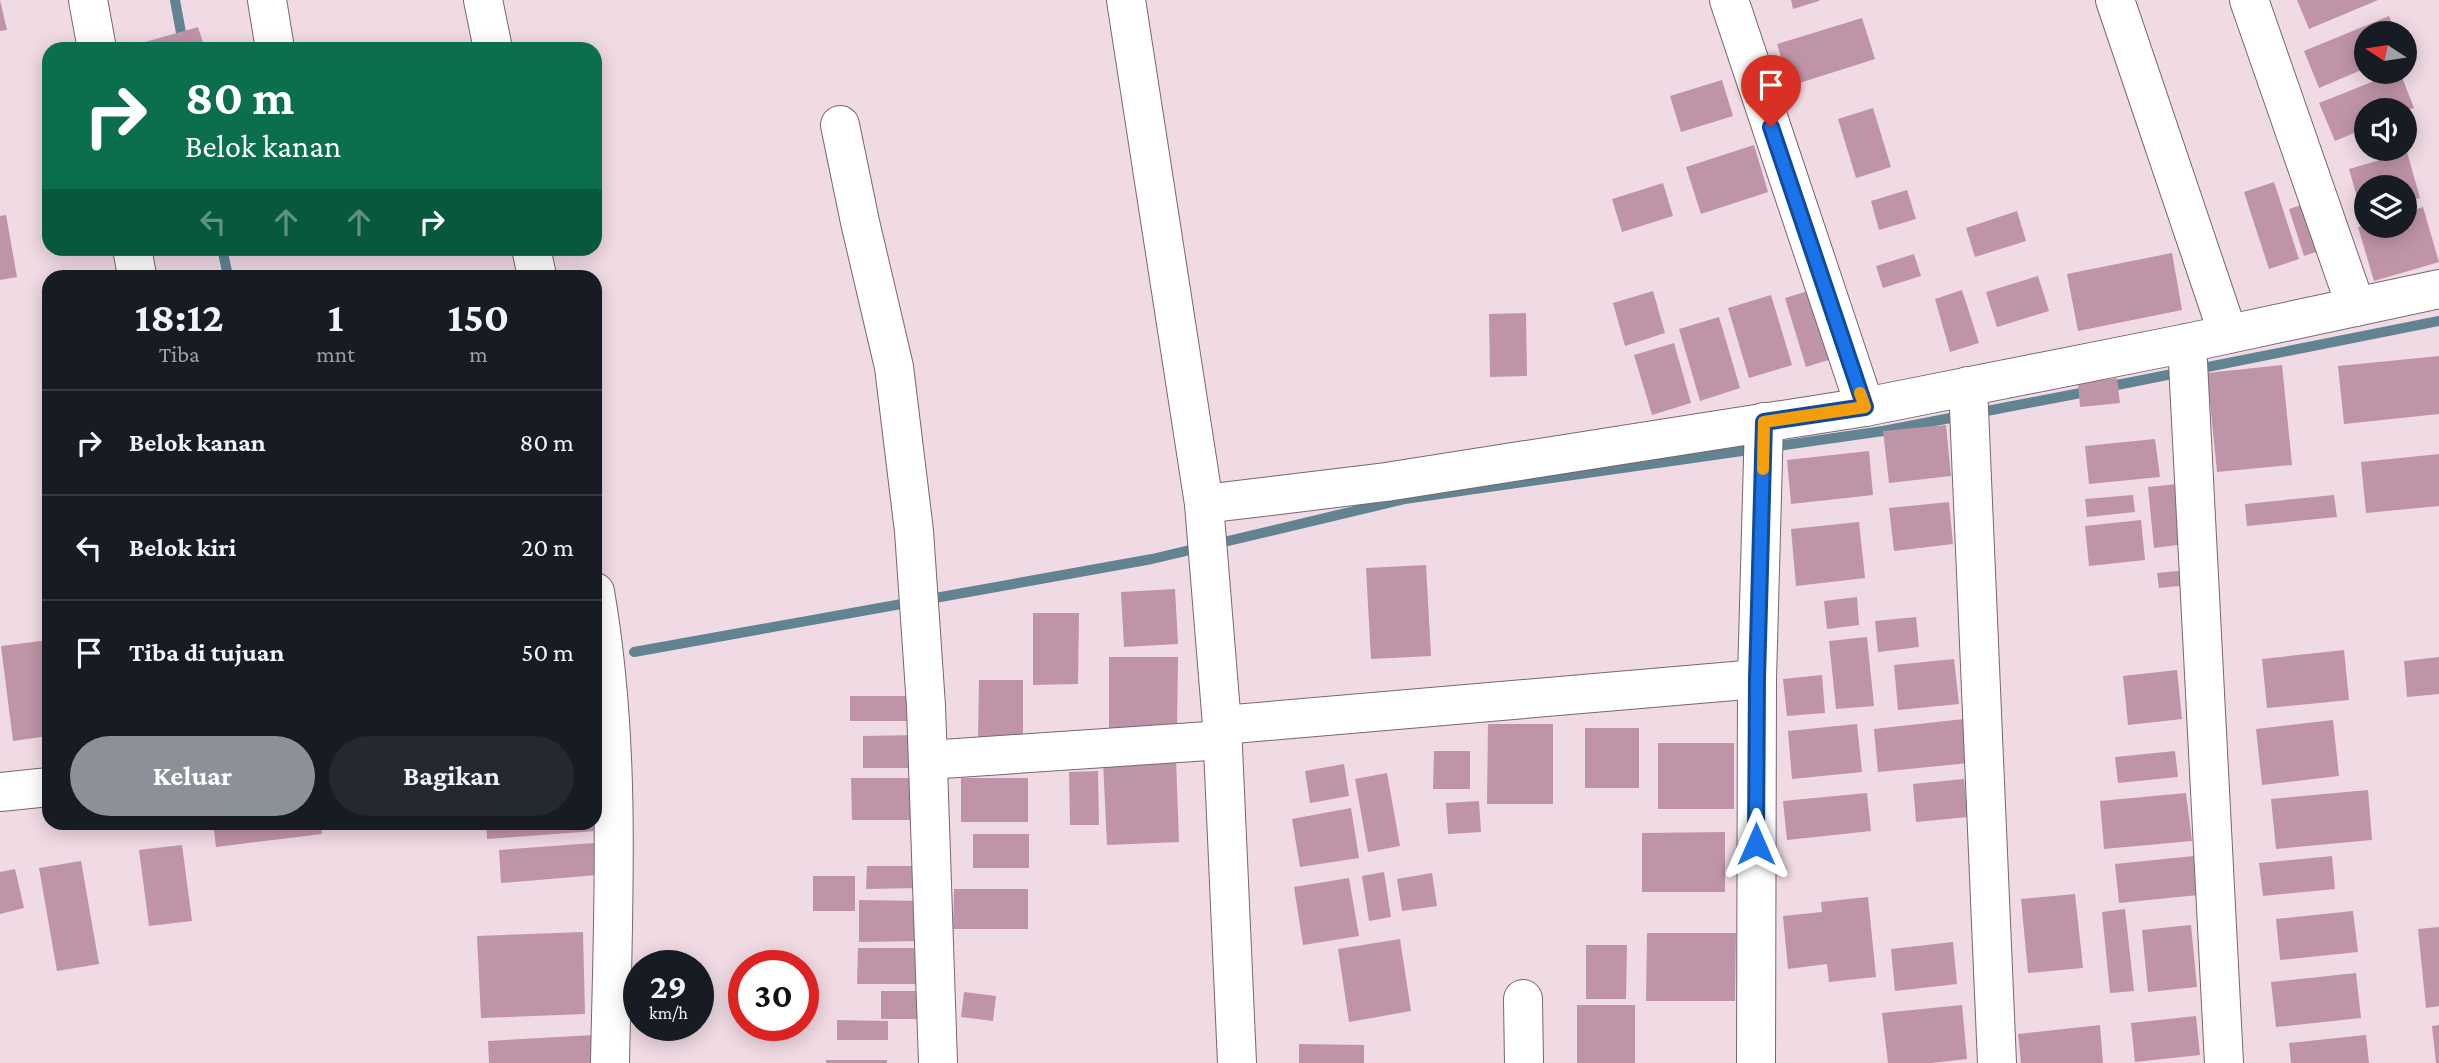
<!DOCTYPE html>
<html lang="id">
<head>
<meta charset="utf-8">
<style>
  :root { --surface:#171b24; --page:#242831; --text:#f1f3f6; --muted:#9ea1a6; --line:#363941; --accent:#8c9099 }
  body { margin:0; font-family:"Crimson Pro",serif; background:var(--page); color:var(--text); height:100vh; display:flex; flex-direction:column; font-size:26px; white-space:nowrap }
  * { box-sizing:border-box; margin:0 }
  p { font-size:23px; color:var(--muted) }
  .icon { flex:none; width:38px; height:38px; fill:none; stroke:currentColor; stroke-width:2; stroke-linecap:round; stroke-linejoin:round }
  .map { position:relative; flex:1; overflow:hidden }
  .drawer { position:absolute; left:42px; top:270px; width:560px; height:560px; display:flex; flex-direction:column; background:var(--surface); border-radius:21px; box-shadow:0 4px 18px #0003 }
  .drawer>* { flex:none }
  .hud { position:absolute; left:42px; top:42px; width:560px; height:214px; border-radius:21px; box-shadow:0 4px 18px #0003; background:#0b6e4f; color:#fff; overflow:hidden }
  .needle { width:46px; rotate:282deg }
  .controls { position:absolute; left:2354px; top:21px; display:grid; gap:14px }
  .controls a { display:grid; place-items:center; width:63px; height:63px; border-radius:50%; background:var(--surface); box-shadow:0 4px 18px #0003; font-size:35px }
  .speed { position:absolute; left:623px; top:950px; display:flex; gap:14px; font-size:35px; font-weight:700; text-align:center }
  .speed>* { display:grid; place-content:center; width:91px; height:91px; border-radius:50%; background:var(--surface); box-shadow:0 4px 18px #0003; line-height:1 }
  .speed small { font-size:18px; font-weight:400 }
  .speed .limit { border:10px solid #d22; background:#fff; color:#111 }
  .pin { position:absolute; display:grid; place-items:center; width:60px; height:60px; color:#fff; margin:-72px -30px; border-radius:50% 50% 50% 0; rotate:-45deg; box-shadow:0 0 7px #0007 }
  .pin .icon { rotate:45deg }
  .me { position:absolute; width:77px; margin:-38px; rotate:0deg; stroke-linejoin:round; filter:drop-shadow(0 0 5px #0008) }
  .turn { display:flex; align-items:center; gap:24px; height:147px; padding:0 28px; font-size:32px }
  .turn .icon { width:91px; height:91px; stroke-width:2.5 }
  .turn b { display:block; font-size:49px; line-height:60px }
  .lanes { display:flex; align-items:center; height:66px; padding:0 28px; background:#0003; justify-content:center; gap:35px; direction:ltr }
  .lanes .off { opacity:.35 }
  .eta { display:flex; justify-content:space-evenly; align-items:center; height:119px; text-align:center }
  .eta b { font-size:42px; font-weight:700; line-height:49px }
  .primary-button { display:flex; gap:14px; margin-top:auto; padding:14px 28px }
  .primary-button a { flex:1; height:80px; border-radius:42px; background:var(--accent); color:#fff; font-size:28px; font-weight:700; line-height:80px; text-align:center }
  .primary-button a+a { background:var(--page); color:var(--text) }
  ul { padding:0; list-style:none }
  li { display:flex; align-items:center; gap:21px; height:105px; padding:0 28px; border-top:2px solid var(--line) }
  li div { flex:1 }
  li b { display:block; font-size:26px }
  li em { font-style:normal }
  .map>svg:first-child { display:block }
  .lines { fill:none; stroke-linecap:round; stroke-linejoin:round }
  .stream { stroke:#628492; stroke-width:10 }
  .building { fill:#c094a8 }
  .street-casing { stroke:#79666e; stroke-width:40 }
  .street { stroke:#fff; stroke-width:38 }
  .route-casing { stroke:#114b97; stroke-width:18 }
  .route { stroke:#1a73e8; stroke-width:12 }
  .slow { stroke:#f59e0b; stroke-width:12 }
</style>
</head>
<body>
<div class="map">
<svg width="2439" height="1063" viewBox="0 0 2439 1063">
  <rect width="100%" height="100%" fill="#f0dae4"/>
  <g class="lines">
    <g class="stream">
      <polyline points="175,0 184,49"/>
      <polyline points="222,248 228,276"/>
      <polyline points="2107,387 2439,321"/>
      <polyline points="634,652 1152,559 1405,499 1883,431 2091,391"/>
    </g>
  </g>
  <g class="building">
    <polygon points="0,0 7,30 0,31"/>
    <polygon points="1791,0 1819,0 1819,1 1793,9"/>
    <polygon points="2297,0 2378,0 2309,29"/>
    <polygon points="2389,16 2396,33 2366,33 2366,68 2319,88 2304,51"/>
    <polygon points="1862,18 1875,59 1790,86 1777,44"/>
    <polygon points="198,27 205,49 124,49 124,48"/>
    <polygon points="2397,72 2400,72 2414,108 2404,112 2366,110 2366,128 2335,141 2319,103"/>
    <polygon points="1722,80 1733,116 1681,132 1670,96"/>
    <polygon points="1873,108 1891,167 1856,178 1838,119"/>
    <polygon points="1754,145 1768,192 1701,214 1686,167"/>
    <polygon points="2407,152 2420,198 2404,202 2404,187 2366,187 2366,214 2362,215 2349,169"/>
    <polygon points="2274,182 2299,259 2269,269 2244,192"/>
    <polygon points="1663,183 1673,216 1622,232 1612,199"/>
    <polygon points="1907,190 1916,219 1879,230 1871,201"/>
    <polygon points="2310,202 2325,249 2304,256 2289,209"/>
    <polygon points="2423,207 2439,262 2374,281 2358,227 2366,224 2404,226 2404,213"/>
    <polygon points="2017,211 2026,241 1975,257 1966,228"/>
    <polygon points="6,215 17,277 0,280 0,216"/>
    <polygon points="2172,253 2182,310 2078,331 2067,274"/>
    <polygon points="1914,254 1921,276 1883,288 1876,266"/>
    <polygon points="2038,276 2049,311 1997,327 1986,292"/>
    <polygon points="1818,288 1838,357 1806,367 1785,298"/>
    <polygon points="1962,290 1979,343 1950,352 1935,299"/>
    <polygon points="1653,291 1665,333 1625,346 1613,303"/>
    <polygon points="1771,295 1792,365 1749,378 1728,308"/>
    <polygon points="1526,313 1527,376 1490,377 1489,314"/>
    <polygon points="1719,317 1740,388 1700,401 1679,329"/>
    <polygon points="1674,343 1691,403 1652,415 1634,355"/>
    <polygon points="2439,356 2439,414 2344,424 2338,366"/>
    <polygon points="2282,365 2292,465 2217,472 2207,373"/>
    <polygon points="2117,378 2120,403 2080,407 2078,383"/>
    <polygon points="1946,425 1951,476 1889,483 1883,431"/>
    <polygon points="2155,439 2160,477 2089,484 2085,446"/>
    <polygon points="1869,451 1873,495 1791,504 1787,460"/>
    <polygon points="2439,454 2439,506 2366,513 2361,462"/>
    <polygon points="2187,483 2193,543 2154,548 2148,487"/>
    <polygon points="2133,495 2135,512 2087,517 2085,499"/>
    <polygon points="2334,495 2337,517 2247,526 2245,504"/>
    <polygon points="1949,502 1953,544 1894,551 1889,508"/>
    <polygon points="2141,520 2145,560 2089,566 2085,526"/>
    <polygon points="1859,522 1865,578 1796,586 1791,529"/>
    <polygon points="1426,565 1431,656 1371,659 1366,568"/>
    <polygon points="2196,569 2198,584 2159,588 2157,573"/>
    <polygon points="1175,589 1178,644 1124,647 1121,592"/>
    <polygon points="1857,597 1859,625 1827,629 1824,601"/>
    <polygon points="1033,613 1079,613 1078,684 1033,685"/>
    <polygon points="1916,617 1919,647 1878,652 1875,621"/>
    <polygon points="1867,637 1874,706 1836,709 1829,641"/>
    <polygon points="49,640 49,736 13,741 1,646"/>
    <polygon points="2344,650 2349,700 2267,708 2262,659"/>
    <polygon points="1109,657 1178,657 1177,731 1109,731"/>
    <polygon points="2439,657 2439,694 2407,697 2404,661"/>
    <polygon points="1954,659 1959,704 1898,710 1894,665"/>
    <polygon points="2177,670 2182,719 2128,725 2123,676"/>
    <polygon points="1822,675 1825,713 1787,716 1783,679"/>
    <polygon points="979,680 1023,680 1023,738 978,738"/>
    <rect x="850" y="696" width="60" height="25"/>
    <polygon points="1964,719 1969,763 1878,772 1874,729"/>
    <polygon points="2333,720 2339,776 2262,785 2256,729"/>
    <polygon points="1488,724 1553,724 1553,804 1487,804"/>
    <polygon points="1857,724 1862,772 1792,779 1788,731"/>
    <rect x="1585" y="728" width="54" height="60"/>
    <polygon points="918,735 918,768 863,768 863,736"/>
    <rect x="1658" y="743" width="76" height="66"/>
    <polygon points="1434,751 1470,751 1470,789 1433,789"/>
    <polygon points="2175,751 2178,777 2118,783 2115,757"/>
    <polygon points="1176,759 1179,842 1107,845 1103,762"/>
    <polygon points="1344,764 1349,796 1310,803 1305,771"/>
    <polygon points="1098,771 1099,825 1070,825 1069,772"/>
    <polygon points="1387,773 1400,846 1368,852 1355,779"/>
    <polygon points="851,778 916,778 916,820 852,820"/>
    <rect x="961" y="778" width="67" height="44"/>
    <polygon points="1964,779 1968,817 1916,822 1913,784"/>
    <polygon points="2368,790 2372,840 2276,849 2271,799"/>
    <polygon points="1867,793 1871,831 1787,840 1783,801"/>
    <polygon points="2186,793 2192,841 2104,849 2100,801"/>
    <polygon points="1479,801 1481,832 1448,834 1446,803"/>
    <polygon points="1351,808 1359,858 1300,867 1292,819"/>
    <polygon points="213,822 321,822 322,834 216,847"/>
    <polygon points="486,822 594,822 595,831 487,839"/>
    <polygon points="1725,832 1725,892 1642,892 1642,833"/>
    <rect x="973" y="834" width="56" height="34"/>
    <polygon points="607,842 609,874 501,883 499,850"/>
    <polygon points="182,845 192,921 149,926 139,850"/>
    <polygon points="2194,856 2198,895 2119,903 2115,864"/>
    <polygon points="2332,856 2335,889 2263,896 2259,863"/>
    <polygon points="81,861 99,964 57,971 39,868"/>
    <polygon points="867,866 920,866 920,888 866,889"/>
    <polygon points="15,869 24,908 0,914 0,872"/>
    <polygon points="1384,872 1391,917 1369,921 1362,876"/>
    <polygon points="1432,873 1437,906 1402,911 1397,879"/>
    <rect x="813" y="876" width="42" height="35"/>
    <polygon points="1349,878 1359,936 1303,945 1294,887"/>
    <polygon points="954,889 1028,889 1028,929 953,929"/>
    <polygon points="2075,894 2083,968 2028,973 2021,899"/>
    <polygon points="1868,897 1876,977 1829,982 1827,964 1788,969 1783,916 1822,912 1821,902"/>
    <polygon points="859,900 925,901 925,941 859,942"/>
    <polygon points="2125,909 2134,991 2110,993 2102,912"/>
    <polygon points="2353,911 2358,952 2280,960 2276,919"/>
    <polygon points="2191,925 2197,987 2148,992 2142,930"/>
    <polygon points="2439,927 2439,1006 2426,1008 2418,929"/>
    <polygon points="583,932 585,1014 481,1018 477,936"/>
    <polygon points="1647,933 1736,933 1735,1001 1646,1001"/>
    <polygon points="1400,939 1411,1011 1349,1022 1338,949"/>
    <polygon points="1953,942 1957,984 1895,991 1891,949"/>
    <polygon points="1586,945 1627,945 1626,999 1586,999"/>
    <polygon points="858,948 923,948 924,984 857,984"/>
    <polygon points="2356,973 2361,1018 2276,1027 2271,982"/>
    <polygon points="881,991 928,991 929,1019 881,1019"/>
    <polygon points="964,992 996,996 993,1021 961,1017"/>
    <rect x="1577" y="1005" width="58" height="58"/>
    <polygon points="1962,1005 1967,1059 1931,1063 1888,1063 1882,1013"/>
    <polygon points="2196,1016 2200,1055 2135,1062 2131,1023"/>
    <polygon points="837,1020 888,1021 888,1040 837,1040"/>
    <polygon points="2100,1025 2103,1063 2021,1063 2018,1034"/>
    <polygon points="2439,1025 2439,1063 2436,1063 2432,1026"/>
    <polygon points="594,1035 595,1063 489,1063 488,1041"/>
    <polygon points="2366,1035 2369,1063 2291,1063 2289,1043"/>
    <polygon points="1299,1044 1364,1045 1364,1063 1299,1063"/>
    <rect x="826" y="1060" width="61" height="3"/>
  </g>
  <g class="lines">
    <g class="street-casing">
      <g id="street">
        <polyline points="88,0 97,49"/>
        <polyline points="267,0 275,49"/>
        <polyline points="483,0 493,49"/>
        <polyline points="1126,0 1204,504 1222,725 1237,1063"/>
        <polyline points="1729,0 1865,407"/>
        <polyline points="2115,0 2228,334"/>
        <polyline points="2249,0 2356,307"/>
        <polyline points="840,125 860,222 894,367 914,531 926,706 938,1063"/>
        <polyline points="132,248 137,276"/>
        <polyline points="531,248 537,276"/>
        <polyline points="2187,343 2224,1063"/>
        <polyline points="1968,386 1997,1063"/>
        <polyline points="1204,504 1386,482 1865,407 2187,343 2439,289"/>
        <path d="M 595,592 C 622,747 613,906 610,1063"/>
        <polyline points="1222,725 1757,679"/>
        <polyline points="928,760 1223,740"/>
        <polyline points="0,792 49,787"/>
        <polyline points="1523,999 1524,1063"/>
        <polyline points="1756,1063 1757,679 1764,422"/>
      </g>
    </g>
    <use href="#street" class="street"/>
  </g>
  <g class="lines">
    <g class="route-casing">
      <polyline id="route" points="1756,844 1757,679 1764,422 1865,407 1771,127"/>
    </g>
    <use href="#route" class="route"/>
    <polyline class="slow" points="1763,469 1764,422 1865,407 1860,393"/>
  </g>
</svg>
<div class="controls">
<a><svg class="needle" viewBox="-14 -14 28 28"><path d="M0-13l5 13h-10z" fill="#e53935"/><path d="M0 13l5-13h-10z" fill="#9ea1a6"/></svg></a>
<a><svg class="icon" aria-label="sound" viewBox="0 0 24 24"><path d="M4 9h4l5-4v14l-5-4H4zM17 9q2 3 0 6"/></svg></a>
<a><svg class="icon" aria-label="layers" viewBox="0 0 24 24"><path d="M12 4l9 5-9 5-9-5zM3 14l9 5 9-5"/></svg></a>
</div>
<div class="speed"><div>29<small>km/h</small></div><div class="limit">30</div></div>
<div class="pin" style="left:1771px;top:127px;background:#d93025"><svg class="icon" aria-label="arrive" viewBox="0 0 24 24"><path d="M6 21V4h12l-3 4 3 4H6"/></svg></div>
<svg class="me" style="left:1756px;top:844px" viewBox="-20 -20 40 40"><path d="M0-17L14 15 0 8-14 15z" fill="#1a73e8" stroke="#fff" stroke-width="4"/></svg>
<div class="hud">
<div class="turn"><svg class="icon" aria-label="right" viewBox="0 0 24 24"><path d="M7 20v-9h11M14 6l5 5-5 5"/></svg><div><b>80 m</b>Belok kanan</div></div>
<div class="lanes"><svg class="icon off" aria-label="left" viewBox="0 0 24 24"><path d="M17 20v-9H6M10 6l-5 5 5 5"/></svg><svg class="icon off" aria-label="ahead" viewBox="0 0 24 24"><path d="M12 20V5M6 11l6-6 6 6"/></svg><svg class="icon off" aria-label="ahead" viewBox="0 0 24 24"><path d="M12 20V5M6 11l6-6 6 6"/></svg><svg class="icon" aria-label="right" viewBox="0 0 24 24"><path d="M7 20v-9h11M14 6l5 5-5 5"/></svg></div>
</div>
<section class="drawer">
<div class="eta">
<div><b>18:12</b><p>Tiba</p></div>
<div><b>1</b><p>mnt</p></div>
<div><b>150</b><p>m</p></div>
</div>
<ul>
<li><svg class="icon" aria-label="right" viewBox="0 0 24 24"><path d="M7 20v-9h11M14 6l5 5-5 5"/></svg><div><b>Belok kanan</b></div><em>80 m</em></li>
<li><svg class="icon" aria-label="left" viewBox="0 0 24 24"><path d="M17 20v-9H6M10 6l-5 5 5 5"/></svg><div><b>Belok kiri</b></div><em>20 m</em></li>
<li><svg class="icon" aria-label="arrive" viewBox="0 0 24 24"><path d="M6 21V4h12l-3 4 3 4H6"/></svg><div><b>Tiba di tujuan</b></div><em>50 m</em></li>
</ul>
<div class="primary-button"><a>Keluar</a><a>Bagikan</a></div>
</section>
</div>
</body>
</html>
